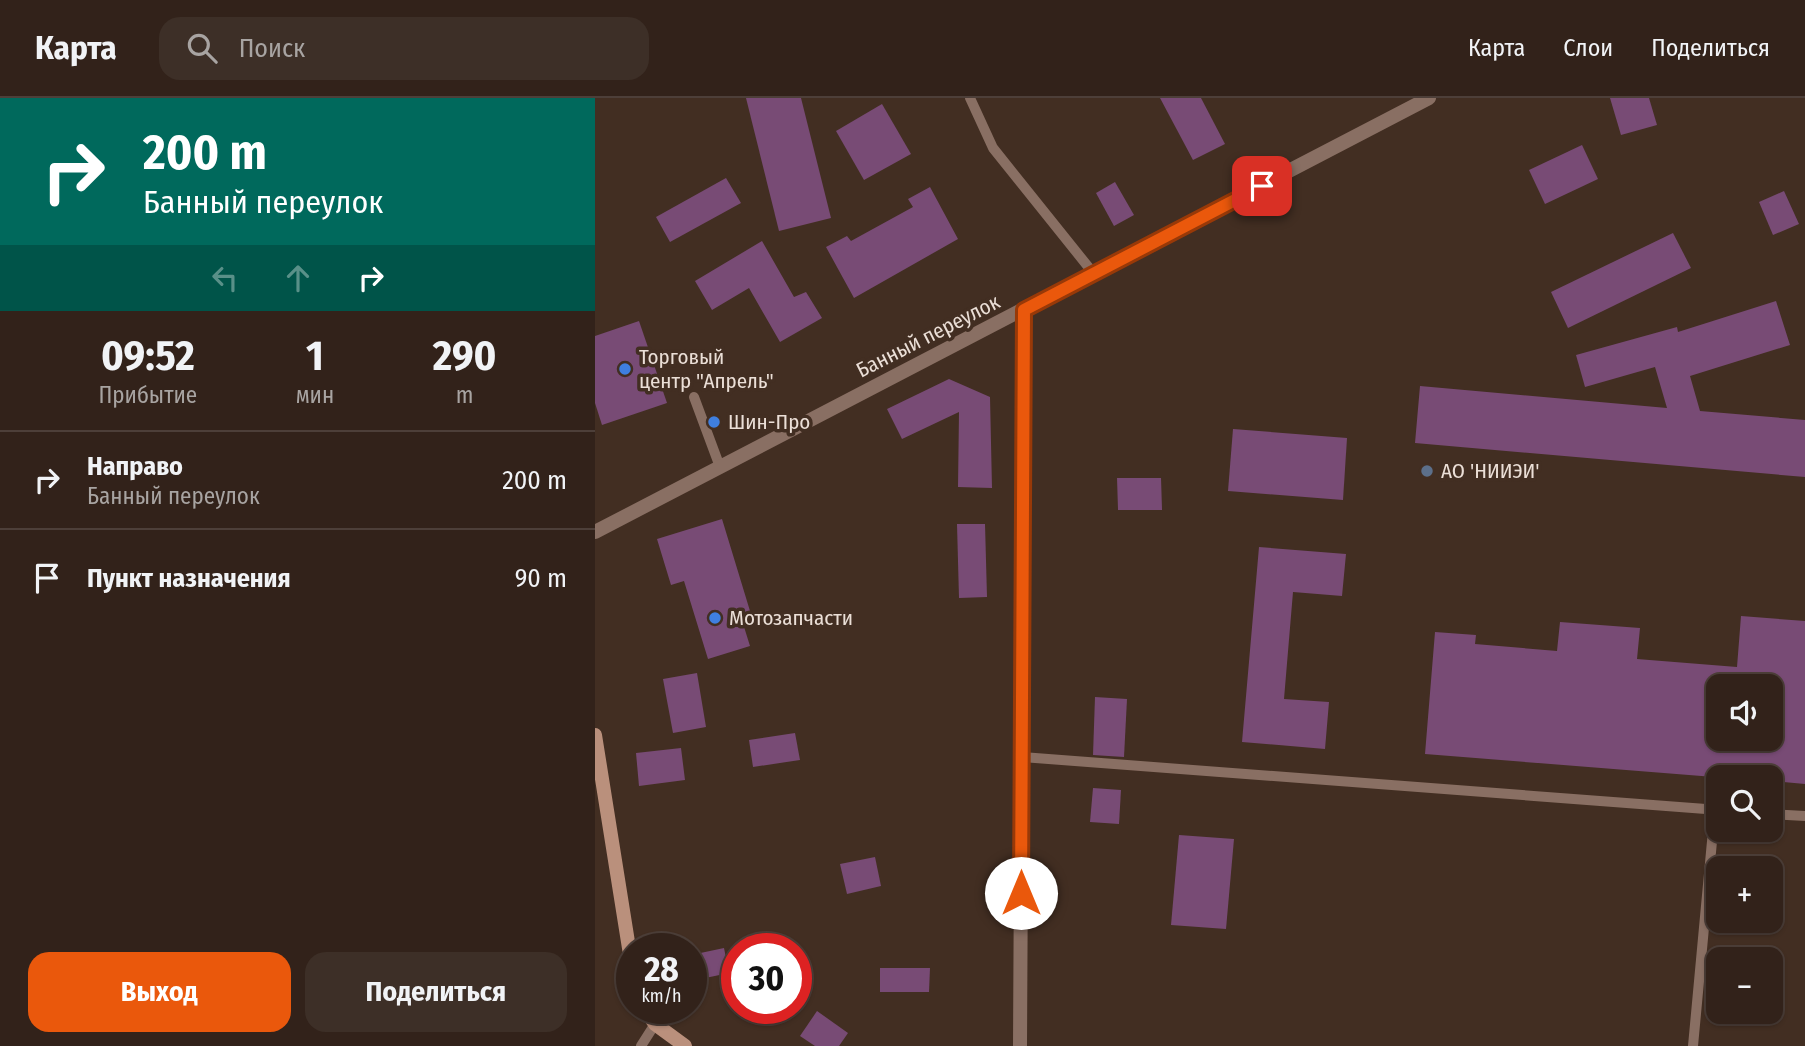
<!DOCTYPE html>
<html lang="ru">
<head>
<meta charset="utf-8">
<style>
  :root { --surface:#32221a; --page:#3d2f27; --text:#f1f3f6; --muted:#a8a4a2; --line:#4d3f39; --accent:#ea580c }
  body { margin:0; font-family:"Fira Sans Condensed",sans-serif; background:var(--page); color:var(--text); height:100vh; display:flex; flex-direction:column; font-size:26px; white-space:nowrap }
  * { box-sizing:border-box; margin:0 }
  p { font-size:23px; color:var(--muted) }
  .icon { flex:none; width:38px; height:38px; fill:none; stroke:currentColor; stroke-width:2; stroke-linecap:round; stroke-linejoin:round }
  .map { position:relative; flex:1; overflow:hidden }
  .panel { display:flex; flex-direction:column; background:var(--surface); width:595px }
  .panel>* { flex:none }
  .top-card { background:#00695c; color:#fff; overflow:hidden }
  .controls { position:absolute; left:1111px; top:576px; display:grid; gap:14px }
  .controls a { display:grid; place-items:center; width:77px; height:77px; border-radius:14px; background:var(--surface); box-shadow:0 2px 5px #0004,0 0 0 2px var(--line); font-size:35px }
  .speed { position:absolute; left:21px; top:835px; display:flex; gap:14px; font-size:35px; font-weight:700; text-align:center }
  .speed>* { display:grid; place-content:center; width:91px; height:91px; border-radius:50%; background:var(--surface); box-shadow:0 2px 5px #0004,0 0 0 2px var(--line); line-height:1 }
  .speed small { font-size:18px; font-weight:400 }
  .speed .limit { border:10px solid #d22; background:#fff; color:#111 }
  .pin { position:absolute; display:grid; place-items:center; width:60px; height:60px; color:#fff; margin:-30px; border-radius:14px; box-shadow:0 4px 10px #0006 }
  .me { position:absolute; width:77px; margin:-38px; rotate:0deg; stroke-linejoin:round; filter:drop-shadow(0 0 5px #0008) }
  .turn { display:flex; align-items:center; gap:24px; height:147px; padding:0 28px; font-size:32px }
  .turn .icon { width:91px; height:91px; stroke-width:2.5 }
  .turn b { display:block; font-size:49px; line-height:60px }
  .lanes { display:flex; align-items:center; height:66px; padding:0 28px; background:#0003; justify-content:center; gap:35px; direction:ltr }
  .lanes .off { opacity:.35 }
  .eta { display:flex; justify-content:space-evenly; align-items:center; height:119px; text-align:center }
  .eta b { font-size:42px; font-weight:700; line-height:49px }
  .primary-button { display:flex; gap:14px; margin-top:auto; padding:14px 28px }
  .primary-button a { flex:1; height:80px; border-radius:21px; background:var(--accent); color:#fff; font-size:28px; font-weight:700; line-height:80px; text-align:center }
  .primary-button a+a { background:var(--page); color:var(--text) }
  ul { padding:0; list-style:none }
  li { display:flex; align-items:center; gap:21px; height:98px; padding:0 28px; border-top:2px solid var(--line) }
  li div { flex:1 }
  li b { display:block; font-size:26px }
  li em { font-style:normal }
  header { display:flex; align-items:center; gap:42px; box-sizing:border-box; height:98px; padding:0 35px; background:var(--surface); border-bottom:2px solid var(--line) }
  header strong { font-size:33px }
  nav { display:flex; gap:38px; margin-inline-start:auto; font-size:24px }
  .search { width:490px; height:63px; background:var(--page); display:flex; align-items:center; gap:18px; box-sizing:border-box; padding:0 24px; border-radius:21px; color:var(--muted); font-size:26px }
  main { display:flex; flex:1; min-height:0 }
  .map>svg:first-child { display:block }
  .building { fill:#784b75; fill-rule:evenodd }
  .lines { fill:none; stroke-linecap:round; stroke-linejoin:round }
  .lane { stroke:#896f63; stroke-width:10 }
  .street { stroke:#896f63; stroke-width:14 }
  .secondary { stroke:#ba907c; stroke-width:14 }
  .route-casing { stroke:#983908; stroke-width:18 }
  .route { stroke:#ea580c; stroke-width:12 }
  .shop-dot { fill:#3f7fe0; stroke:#422e22; stroke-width:2.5 }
  .service-dot { fill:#5c6f8a; stroke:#422e22; stroke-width:2.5 }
  .labels { text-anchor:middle; stroke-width:7; stroke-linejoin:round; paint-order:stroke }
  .street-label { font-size:21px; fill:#ebdfd7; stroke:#422e22 }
  .poi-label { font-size:21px; fill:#ebdfd7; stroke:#422e22; text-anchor:start }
</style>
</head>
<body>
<header>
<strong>Карта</strong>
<div class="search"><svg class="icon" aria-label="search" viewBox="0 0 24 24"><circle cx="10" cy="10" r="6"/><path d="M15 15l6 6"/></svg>Поиск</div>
<nav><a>Карта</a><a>Слои</a><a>Поделиться</a></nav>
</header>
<main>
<section class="panel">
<div class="top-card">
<div class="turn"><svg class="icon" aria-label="right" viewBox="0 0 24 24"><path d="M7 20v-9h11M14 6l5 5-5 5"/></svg><div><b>200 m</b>Банный переулок</div></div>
<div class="lanes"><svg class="icon off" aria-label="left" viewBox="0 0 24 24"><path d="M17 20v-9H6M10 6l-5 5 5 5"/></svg><svg class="icon off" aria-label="ahead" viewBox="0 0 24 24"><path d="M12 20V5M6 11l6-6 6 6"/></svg><svg class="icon" aria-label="right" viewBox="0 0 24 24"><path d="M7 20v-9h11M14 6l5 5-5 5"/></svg></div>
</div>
<div class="eta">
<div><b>09:52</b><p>Прибытие</p></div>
<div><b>1</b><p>мин</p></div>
<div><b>290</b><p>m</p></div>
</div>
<ul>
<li><svg class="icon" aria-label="right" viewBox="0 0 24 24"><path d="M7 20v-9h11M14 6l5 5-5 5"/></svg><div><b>Направо</b><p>Банный переулок</p></div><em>200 m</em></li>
<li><svg class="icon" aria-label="arrive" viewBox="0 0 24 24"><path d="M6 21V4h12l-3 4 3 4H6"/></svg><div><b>Пункт назначения</b></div><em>90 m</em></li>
</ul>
<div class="primary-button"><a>Выход</a><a>Поделиться</a></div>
</section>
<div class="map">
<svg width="1210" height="948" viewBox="0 0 1210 948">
  <rect width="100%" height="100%" fill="#422e22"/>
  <g class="building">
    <polygon points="151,0 206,0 236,120 184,133"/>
    <polygon points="565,0 606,0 630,46 598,62"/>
    <polygon points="1015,0 1054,0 1062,27 1026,37"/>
    <polygon points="287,6 316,56 269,82 241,33"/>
    <polygon points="987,47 1003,81 950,106 934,72"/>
    <polygon points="131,80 146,105 75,144 61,119"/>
    <polygon points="520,84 539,117 519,128 501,95"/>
    <polygon points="335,89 363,141 259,200 231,149 252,138 256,143 318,109 313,101"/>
    <polygon points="1189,93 1204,126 1178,137 1164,104"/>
    <polygon points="1078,135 1096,170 973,230 956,194"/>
    <polygon points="167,143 199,199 211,194 227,220 185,244 154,190 117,212 100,183"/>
    <polygon points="1181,203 1195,247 1095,278 1105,313 1210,322 1210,379 820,345 825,288 1072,310 1060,269 990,289 981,257 1082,229 1083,234"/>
    <polygon points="44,223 72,305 7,327 0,305 0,238"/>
    <polygon points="354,281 395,299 397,390 363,389 364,314 307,341 292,311"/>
    <polygon points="638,331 752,340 748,402 633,393"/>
    <polygon points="522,380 566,380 567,412 523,412"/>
    <polygon points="127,421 155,513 145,516 155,548 113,561 89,483 76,487 62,441"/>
    <polygon points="362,426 390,426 392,499 364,500"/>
    <polygon points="664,449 751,456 747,498 698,494 689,601 734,604 730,651 647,644"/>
    <path d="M 1146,518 L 1210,523 L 1210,686 L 1176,683 L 1176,679 L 1119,679 L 830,656 L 840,534 L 881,537 L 880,546 L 962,553 L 965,524 L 1045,530 L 1042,561 L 1142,569 ZM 1124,588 L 1176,588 L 1176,640 L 1124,640 Z"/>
    <polygon points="102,575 111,629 78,635 68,581"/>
    <polygon points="500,599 532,601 529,659 498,657"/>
    <polygon points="200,635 205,662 158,669 154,642"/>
    <polygon points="86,650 90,682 44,688 41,655"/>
    <polygon points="498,690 526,692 524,726 495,724"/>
    <polygon points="584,737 639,741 631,831 576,827"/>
    <polygon points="280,759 286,788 252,796 245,766"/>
    <polygon points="129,850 134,875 96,883 96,857"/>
    <polygon points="285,870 335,870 334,894 285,894"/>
    <polygon points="222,913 253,935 244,948 220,948 205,938"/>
  </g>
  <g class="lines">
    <g class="lane">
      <polyline points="375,0 398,50 499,176"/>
      <polyline points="99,299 125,369"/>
      <polyline points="427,659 1124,712"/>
      <polyline points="1176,716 1210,718"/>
      <polyline points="46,948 60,926"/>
      <polyline points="1098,948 1120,711"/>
    </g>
    <g class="street">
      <polyline points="0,434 834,0"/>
      <polyline points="425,948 429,212"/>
    </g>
    <g class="secondary">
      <polyline points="0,637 37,869"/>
      <polyline points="49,910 60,926 90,948"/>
    </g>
  </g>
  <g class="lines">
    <g class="route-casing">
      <polyline id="route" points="426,795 429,212 667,88"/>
    </g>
    <use href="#route" class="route"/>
  </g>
  <g class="shop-dot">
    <circle cx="30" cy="271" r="7"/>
    <circle cx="119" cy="324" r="7"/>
    <circle cx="120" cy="520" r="7"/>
  </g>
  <circle class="service-dot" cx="832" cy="373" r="7"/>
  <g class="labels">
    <g class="street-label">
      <text transform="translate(333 238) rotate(-27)" y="7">Банный переулок</text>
    </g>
    <g class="poi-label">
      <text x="44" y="266">Торговый<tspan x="44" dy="24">центр "Апрель"</tspan></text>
      <text x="133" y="331">Шин-Про</text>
      <text x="846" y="380">АО 'НИИЭИ'</text>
      <text x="134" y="527">Мотозапчасти</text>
    </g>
  </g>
</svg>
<div class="controls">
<a><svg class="icon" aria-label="sound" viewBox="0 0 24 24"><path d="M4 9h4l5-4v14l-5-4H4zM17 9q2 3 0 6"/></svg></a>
<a><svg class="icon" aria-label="search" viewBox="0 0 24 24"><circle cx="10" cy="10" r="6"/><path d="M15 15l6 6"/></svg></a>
<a>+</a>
<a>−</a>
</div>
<div class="speed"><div>28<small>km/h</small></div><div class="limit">30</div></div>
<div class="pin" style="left:667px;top:88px;background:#d93025"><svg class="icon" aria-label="arrive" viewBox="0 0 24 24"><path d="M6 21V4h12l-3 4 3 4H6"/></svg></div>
<svg class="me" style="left:426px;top:795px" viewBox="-20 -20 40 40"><circle r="19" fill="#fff"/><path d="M0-13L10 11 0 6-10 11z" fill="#ea580c"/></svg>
</div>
</main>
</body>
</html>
